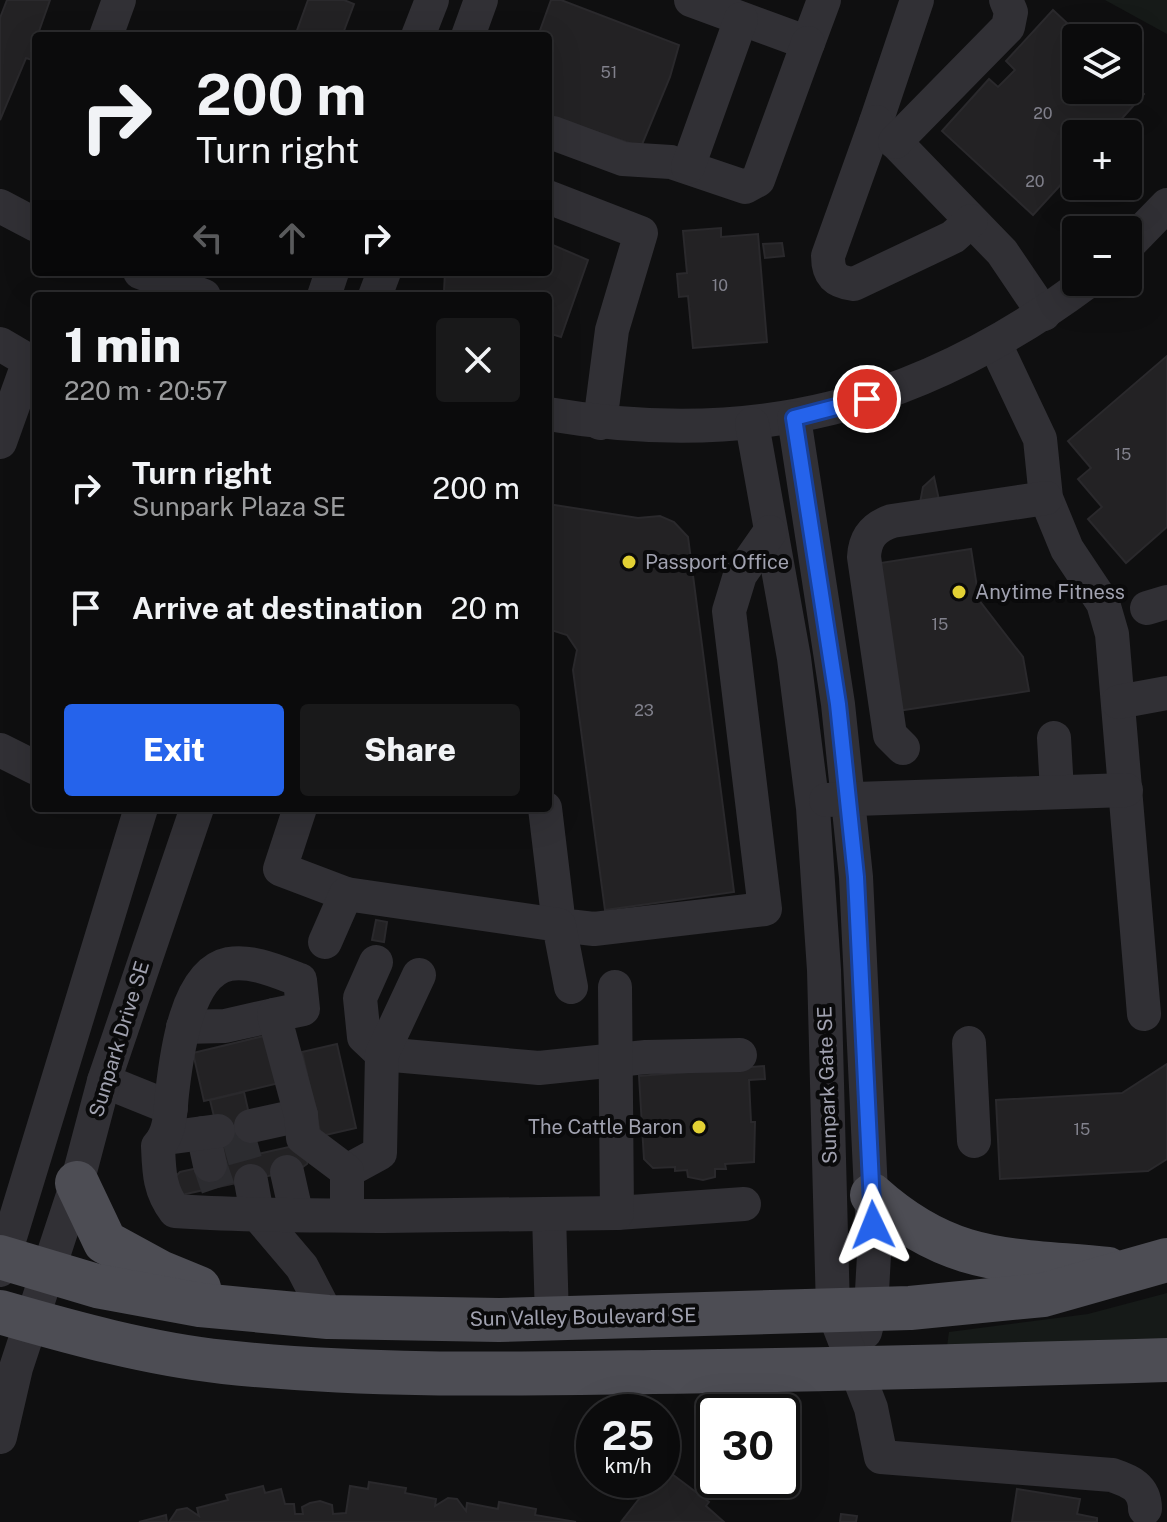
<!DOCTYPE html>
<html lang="en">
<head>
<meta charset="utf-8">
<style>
  :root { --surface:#0b0b0c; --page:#19191a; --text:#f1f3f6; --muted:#9a9b9d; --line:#2b2b2d; --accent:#2563eb }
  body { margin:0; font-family:"Public Sans",sans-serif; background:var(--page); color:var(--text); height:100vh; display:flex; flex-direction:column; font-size:30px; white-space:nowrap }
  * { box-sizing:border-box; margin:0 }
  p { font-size:26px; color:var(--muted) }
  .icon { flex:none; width:44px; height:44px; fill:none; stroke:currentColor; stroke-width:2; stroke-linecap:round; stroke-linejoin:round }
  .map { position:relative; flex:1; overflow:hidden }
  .panel { position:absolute; left:32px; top:292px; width:520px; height:520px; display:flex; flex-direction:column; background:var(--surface); border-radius:8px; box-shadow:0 8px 32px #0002,0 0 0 2px var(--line) }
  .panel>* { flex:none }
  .guide { position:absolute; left:32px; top:32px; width:520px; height:244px; border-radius:8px; box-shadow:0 8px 32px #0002,0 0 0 2px var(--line); background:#0b0b0c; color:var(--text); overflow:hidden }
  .fabs { position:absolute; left:1062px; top:24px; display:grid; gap:16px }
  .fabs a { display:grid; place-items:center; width:80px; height:80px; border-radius:8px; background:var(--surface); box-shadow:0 8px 32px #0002,0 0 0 2px var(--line); font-size:40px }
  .speed { position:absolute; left:576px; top:1394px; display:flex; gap:16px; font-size:40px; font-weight:700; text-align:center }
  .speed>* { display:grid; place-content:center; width:104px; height:104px; border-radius:50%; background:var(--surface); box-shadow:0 8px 32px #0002,0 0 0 2px var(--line); line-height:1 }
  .speed small { font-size:20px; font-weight:400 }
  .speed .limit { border:4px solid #111; border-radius:12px; background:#fff; color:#111 }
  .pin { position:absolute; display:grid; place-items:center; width:68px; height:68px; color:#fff; margin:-34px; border:4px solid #fff; border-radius:50%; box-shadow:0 2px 8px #0007 }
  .me { position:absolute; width:88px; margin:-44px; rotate:358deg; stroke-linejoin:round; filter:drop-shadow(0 0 6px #0008) }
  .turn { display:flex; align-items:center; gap:28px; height:168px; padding:0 32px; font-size:36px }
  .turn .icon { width:104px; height:104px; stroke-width:2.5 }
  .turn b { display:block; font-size:56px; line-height:68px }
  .lanes { display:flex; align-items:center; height:76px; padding:0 32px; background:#0003; justify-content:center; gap:40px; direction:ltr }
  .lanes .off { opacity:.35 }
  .round { display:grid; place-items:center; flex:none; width:84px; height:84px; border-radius:8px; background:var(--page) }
  .head { display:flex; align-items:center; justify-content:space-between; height:136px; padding:0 32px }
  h1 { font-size:48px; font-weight:800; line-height:60px }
  .action { display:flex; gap:16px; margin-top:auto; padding:16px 32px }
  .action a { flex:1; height:92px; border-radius:8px; background:var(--accent); color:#fff; font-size:32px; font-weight:800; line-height:92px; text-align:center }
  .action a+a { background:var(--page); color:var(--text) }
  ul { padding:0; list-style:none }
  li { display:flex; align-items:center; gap:24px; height:120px; padding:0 32px }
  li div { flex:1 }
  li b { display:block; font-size:30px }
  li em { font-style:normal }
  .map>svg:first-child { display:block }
  .green { fill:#161a18 }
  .building { fill:#232224; stroke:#2a292c; stroke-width:2 }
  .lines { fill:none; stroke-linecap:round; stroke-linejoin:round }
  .minor-tunnel { stroke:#2c2c30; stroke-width:34; stroke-dasharray:34 17; stroke-linecap:butt }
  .minor { stroke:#313035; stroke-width:34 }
  .major { stroke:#4d4d54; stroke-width:44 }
  .route-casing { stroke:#184099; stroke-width:20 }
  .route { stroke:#2563eb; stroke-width:14 }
  .poi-dot { fill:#e3d134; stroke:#0a0a0b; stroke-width:3 }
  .labels { text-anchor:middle; stroke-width:8; stroke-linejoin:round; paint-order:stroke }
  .number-label { font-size:16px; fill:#81818c }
  .poi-label { font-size:20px; fill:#a1a2b0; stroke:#0a0a0b; text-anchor:start }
  .street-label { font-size:20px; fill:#a1a2b0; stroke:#0a0a0b }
</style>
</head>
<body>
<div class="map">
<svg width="1167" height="1522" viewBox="0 0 1167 1522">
  <rect width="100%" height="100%" fill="#0f0f10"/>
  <g class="green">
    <polygon points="1105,0 1167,0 1167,34"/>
    <polygon points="1167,1293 1167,1349 947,1347 949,1332 1088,1314"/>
  </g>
  <g class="building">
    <polygon points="7,0 50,0 38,34 41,36 36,36 32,60 26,58 0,120 0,18"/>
    <polygon points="308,0 344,0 354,4 342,36 295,36"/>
    <polygon points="551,0 561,0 679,45 670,77 641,147 548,116 548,36 538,36"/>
    <polygon points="1053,10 1083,38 1076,38 1076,90 1128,90 1128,79 1144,94 1108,134 1076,134 1076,150 1072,155 1076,159 1076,168 1033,215 942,131 989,79 998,87 1015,70 1006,61"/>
    <polygon points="721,228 721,237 758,234 767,342 693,348 688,296 679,297 677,274 687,273 683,231"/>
    <polygon points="548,243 588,260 561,337 548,333 548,296 447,296 444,292 445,272 548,272"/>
    <polygon points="782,243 784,256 765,258 763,244"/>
    <polygon points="1167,356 1167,527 1126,563 1088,519 1102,507 1078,479 1091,468 1068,441"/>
    <polygon points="934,477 939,500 920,503 923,487"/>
    <polygon points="548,504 638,518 660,516 674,522 688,537 734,892 605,910 573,670 577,650 567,635 548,629"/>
    <polygon points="971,549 979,600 1023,657 1029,691 897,711 874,564"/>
    <polygon points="376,920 387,922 384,942 372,940"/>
    <polygon points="268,1035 279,1083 204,1101 193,1053"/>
    <polygon points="337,1044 356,1128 321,1136 302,1052"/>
    <polygon points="1167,1064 1167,1159 1148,1171 1000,1179 996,1100 1122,1093"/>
    <polygon points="764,1066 765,1079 749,1080 751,1122 755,1122 754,1162 725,1164 726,1169 715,1169 715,1177 703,1180 688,1177 687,1170 675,1171 675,1167 653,1168 644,1159 639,1076"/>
    <polygon points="244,1092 258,1154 293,1146 308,1160 307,1164 300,1169 181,1195 176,1176 180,1172 225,1162 210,1100"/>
    <polygon points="668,1471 709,1502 706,1506 724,1522 621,1522 653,1481 657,1485"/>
    <polygon points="369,1482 406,1488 405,1493 436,1499 435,1506 448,1498 457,1499 466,1511 467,1503 498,1509 499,1502 536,1509 535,1515 576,1522 169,1522 177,1510 187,1508 199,1516 197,1508 228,1500 226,1495 263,1486 265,1493 281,1489 285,1504 294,1504 295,1514 303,1514 302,1507 310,1503 320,1501 332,1505 333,1514 346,1513 350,1486 368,1489"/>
    <polygon points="1017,1489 1080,1499 1077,1514 1097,1518 1097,1522 1012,1522"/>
    <polygon points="841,1514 857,1516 856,1522 840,1522"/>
    <polygon points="166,1515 167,1522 139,1522"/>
  </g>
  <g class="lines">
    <g class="minor-tunnel">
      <polyline points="236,1128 251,1181"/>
      <polyline points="210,1165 218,1188"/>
    </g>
    <g class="minor">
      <polyline points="691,0 808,43 824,0"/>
      <polyline points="917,0 876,122 1002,252 1044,314"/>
      <polyline points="106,36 119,0"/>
      <polyline points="418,36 432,0"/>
      <polyline points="468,36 481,0"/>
      <path d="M 876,122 L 828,256 C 828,275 835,282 854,284 L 953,237 L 971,221"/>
      <polyline points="553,133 623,159 671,162 745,187 758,180 808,43"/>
      <polyline points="895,142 1008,27 1011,12 1006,0"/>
      <polyline points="688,167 741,19"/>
      <polyline points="548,197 641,233 612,330 600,423"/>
      <polyline points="0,206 36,225"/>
      <polyline points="1128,245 1167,205"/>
      <polyline points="140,272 204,296"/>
      <polyline points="324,296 332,272"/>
      <polyline points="375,296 384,272"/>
      <polyline points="0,344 29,361 0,442"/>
      <polyline points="995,344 1040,439 1046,498 1067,549 1103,603 1112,634 1144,1014"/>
      <path d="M 548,414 C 754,449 919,407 1087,282"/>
      <polyline points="794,418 838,704 856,877 874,1255 871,1309 865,1332"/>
      <path d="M 752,424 L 794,658 L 813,808 L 824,970 L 833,1310 L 871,1408 L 881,1457 L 1112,1475 C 1130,1481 1145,1487 1145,1509"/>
      <polyline points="1147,608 1167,602"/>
      <polyline points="1118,702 1167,693"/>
      <polyline points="1054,738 1057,791"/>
      <path d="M 903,748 L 890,735 L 864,557 C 865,537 874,527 892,521 L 1046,498"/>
      <polyline points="0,750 36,768"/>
      <polyline points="826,800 1126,790"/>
      <polyline points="300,808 280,869 346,894"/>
      <polyline points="545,808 559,925 594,929 765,909 729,611 740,575 770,532"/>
      <polyline points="325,942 346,894 559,925 571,987"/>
      <polyline points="376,962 360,998 364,1037 382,1054 539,1068 646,1057 740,1055"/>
      <polyline points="183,1027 225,1026 274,1015"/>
      <polyline points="969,1043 974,1141"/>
      <polyline points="104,1081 171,1108"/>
      <polyline points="251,1126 301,1115"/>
      <polyline points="203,1133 210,1165"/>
      <polyline points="166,1138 218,1131"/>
      <polyline points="347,1171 380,1153 382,1054 419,975"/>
      <polyline points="287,1172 296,1212"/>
      <polyline points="251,1181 257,1214 302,1267 328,1317"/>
      <polyline points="617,1213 744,1204"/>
      <polyline points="549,1214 552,1319"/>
      <path d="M 347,1215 L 347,1171 L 303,1138 L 301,1115 L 274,1015 L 303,1009 L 300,980 C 278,972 253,960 229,964 C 185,973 176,1059 172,1094 C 170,1112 171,1132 158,1146 C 159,1171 159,1190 175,1211 C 244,1216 313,1215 383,1216 L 617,1213 L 615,987"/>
      <polyline points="0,1270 141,808"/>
      <polyline points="0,1437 16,1368 77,1183 104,1081 197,808"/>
    </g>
    <g class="major">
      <polyline points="77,1183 105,1242 160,1272 199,1288"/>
      <path d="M 872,1195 C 951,1266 1010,1259 1108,1269"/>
      <polyline points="0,1257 97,1286 200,1305 328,1317 499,1320 910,1308 1043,1295 1167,1260"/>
      <path d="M 0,1312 C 73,1333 149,1354 224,1362 C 367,1377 510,1374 653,1372 C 824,1370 996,1365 1167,1360"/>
    </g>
  </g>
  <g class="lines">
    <g class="route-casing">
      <polyline id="route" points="867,399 794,418 838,704 856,877 873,1225"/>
    </g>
    <use href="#route" class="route"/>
  </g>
  <g class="poi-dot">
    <circle cx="629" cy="562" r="8"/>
    <circle cx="959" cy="592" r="8"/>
    <circle cx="699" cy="1127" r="8"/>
  </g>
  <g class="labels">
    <g class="number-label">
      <text x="609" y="78">51</text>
      <text x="1043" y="119">20</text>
      <text x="1035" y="187">20</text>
      <text x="720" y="291">10</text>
      <text x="1123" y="460">15</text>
      <text x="940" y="630">15</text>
      <text x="644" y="716">23</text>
      <text x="1082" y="1135">15</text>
    </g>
    <g class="poi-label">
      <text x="645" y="569">Passport Office</text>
      <text x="975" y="599">Anytime Fitness</text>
      <text x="683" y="1134" text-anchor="end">The Cattle Baron</text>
    </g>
    <g class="street-label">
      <text transform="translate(119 1039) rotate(-73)" y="7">Sunpark Drive SE</text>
      <text transform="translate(827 1085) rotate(-92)" y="7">Sunpark Gate SE</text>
      <text transform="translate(583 1317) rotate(-1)" y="7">Sun Valley Boulevard SE</text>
    </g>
  </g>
</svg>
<div class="fabs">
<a><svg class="icon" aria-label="layers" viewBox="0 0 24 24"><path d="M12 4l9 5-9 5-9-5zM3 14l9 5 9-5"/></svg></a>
<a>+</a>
<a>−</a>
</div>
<div class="speed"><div>25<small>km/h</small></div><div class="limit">30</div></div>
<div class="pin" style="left:867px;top:399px;background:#d93025"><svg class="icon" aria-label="arrive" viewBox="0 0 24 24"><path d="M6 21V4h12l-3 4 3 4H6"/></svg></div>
<svg class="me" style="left:873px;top:1225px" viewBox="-20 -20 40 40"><path d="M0-17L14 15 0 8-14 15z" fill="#2563eb" stroke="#fff" stroke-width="4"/></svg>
<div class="guide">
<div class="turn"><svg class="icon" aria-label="right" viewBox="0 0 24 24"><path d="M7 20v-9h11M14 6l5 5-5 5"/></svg><div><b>200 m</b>Turn right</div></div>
<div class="lanes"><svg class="icon off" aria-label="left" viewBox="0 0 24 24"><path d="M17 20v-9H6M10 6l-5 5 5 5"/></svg><svg class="icon off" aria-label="ahead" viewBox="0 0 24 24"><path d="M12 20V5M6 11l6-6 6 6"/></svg><svg class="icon" aria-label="right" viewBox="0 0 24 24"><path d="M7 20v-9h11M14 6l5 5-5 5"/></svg></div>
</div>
<section class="panel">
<div class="head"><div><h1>1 min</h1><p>220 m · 20:57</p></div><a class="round"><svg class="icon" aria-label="close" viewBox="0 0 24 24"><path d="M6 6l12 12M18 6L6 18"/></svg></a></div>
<ul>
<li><svg class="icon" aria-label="right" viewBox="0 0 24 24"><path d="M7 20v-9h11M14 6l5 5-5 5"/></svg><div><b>Turn right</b><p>Sunpark Plaza SE</p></div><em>200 m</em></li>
<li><svg class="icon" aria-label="arrive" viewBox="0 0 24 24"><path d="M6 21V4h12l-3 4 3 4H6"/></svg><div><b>Arrive at destination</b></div><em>20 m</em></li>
</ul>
<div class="action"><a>Exit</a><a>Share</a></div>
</section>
</div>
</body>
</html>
